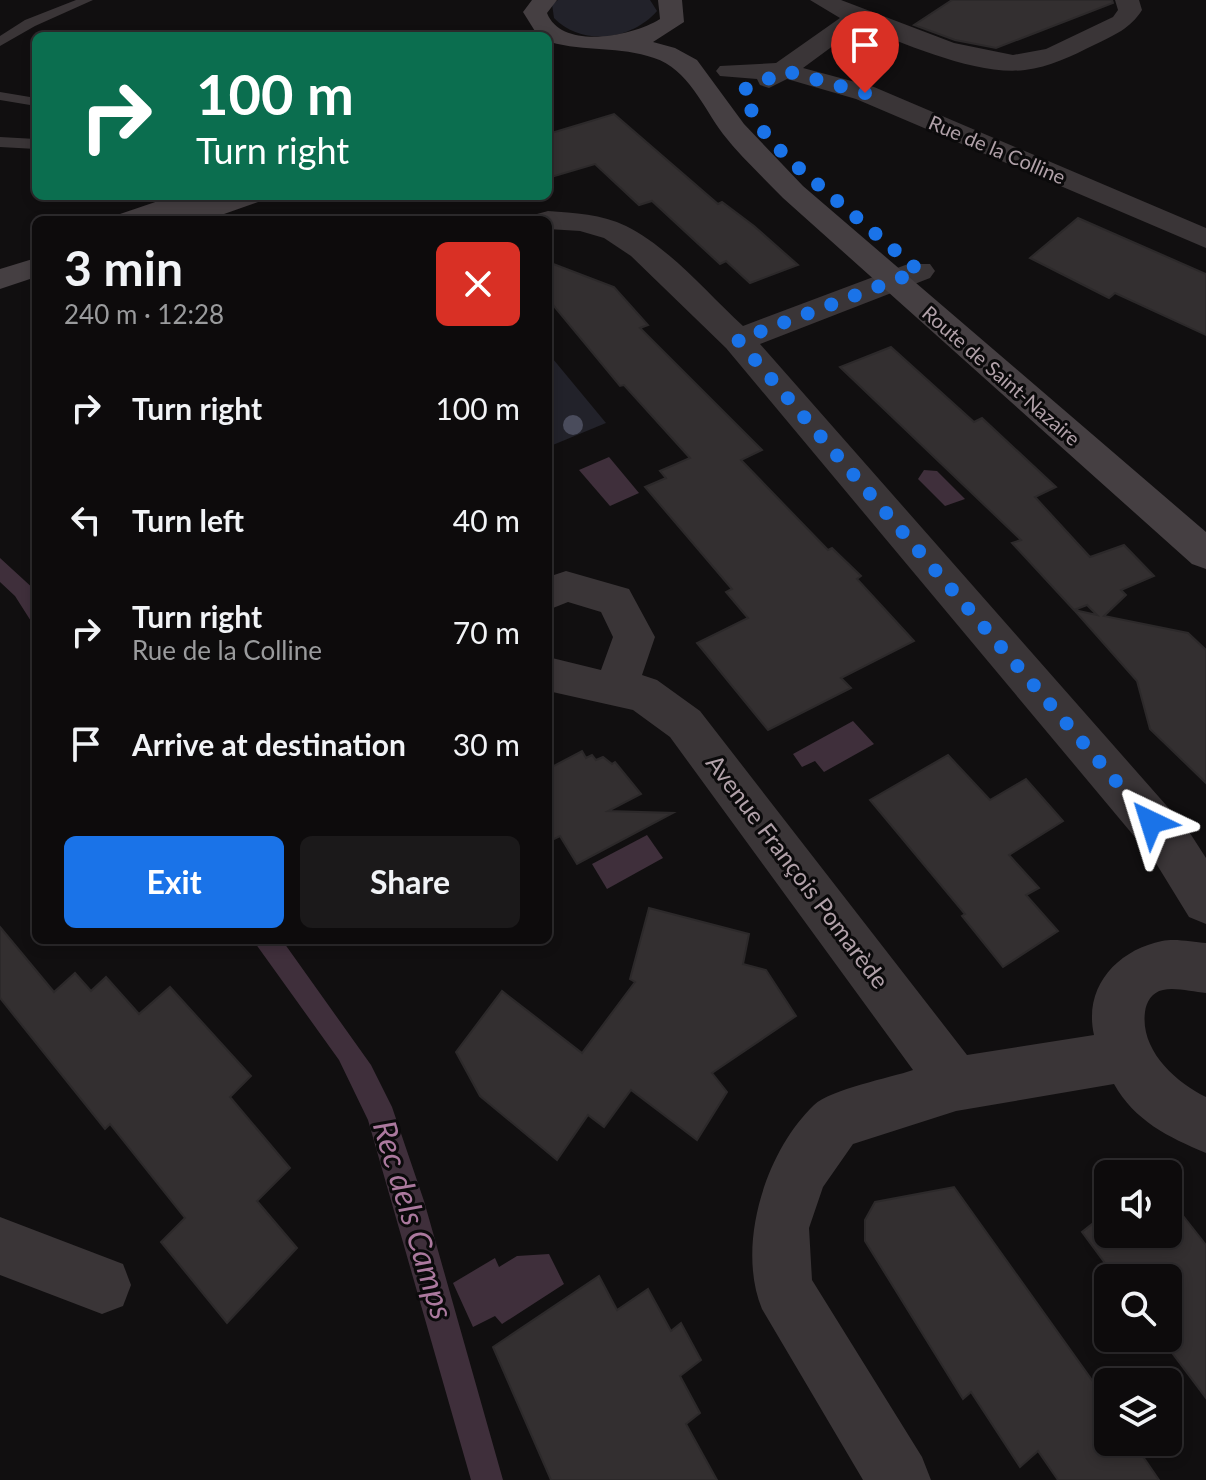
<!DOCTYPE html>
<html lang="en">
<head>
<meta charset="utf-8">
<style>
  :root { --surface:#0d0b0c; --page:#1b191a; --text:#f1f3f6; --muted:#9a9b9d; --line:#2d2b2d; --accent:#1a73e8 }
  body { margin:0; font-family:Lato,sans-serif; background:var(--page); color:var(--text); height:100vh; display:flex; flex-direction:column; font-size:30px; white-space:nowrap }
  * { box-sizing:border-box; margin:0 }
  p { font-size:26px; color:var(--muted) }
  .icon { flex:none; width:44px; height:44px; fill:none; stroke:currentColor; stroke-width:2; stroke-linecap:round; stroke-linejoin:round }
  .map { position:relative; flex:1; overflow:hidden }
  .details { position:absolute; left:32px; top:216px; width:520px; height:728px; display:flex; flex-direction:column; background:var(--surface); border-radius:12px; box-shadow:0 4px 12px #0003,0 0 0 2px var(--line) }
  .details>* { flex:none }
  .banner { position:absolute; left:32px; top:32px; width:520px; height:168px; border-radius:12px; box-shadow:0 4px 12px #0003,0 0 0 2px var(--line); background:#0b6e4f; color:#fff; overflow:hidden }
  .controls { position:absolute; left:1094px; top:1160px; display:grid; gap:16px }
  .controls a { display:grid; place-items:center; width:88px; height:88px; border-radius:12px; background:var(--surface); box-shadow:0 4px 12px #0003,0 0 0 2px var(--line); font-size:40px }
  .pin { position:absolute; display:grid; place-items:center; width:68px; height:68px; color:#fff; margin:-82px -34px; border-radius:50% 50% 50% 0; rotate:-45deg; box-shadow:0 0 8px #0007 }
  .pin .icon { rotate:45deg }
  .me { position:absolute; width:88px; margin:-44px; rotate:319deg; stroke-linejoin:round; filter:drop-shadow(0 0 6px #0008) }
  .turn { display:flex; align-items:center; gap:28px; height:168px; padding:0 32px; font-size:36px }
  .turn .icon { width:104px; height:104px; stroke-width:2.5 }
  .turn b { display:block; font-size:56px; line-height:68px }
  .round { display:grid; place-items:center; flex:none; width:84px; height:84px; border-radius:12px; background:var(--page) }
  .head { display:flex; align-items:center; justify-content:space-between; height:136px; padding:0 32px }
  h1 { font-size:48px; font-weight:700; line-height:60px }
  .primary-button { display:flex; gap:16px; margin-top:auto; padding:16px 32px }
  .primary-button a { flex:1; height:92px; border-radius:12px; background:var(--accent); color:#fff; font-size:32px; font-weight:700; line-height:92px; text-align:center }
  .primary-button a+a { background:var(--page); color:var(--text) }
  ul { padding:0; list-style:none }
  li { display:flex; align-items:center; gap:24px; height:112px; padding:0 32px }
  li div { flex:1 }
  li b { display:block; font-size:30px }
  li em { font-style:normal }
  .map>svg:first-child { display:block }
  .green { fill:#22222a }
  .water { fill:#3f2f3b }
  .building { fill:#332f30; stroke:#2c292a; stroke-width:2 }
  .lines { fill:none; stroke-linecap:round; stroke-linejoin:round }
  .lane { fill:#3a3537; fill-rule:evenodd }
  .street { fill:#3a3537; fill-rule:evenodd }
  .secondary { fill:#453f42; fill-rule:evenodd }
  .tree { fill:#4a4c5c }
  .route { stroke:#1a73e8; stroke-width:14; stroke-dasharray:0 25.2 }
  .labels { text-anchor:middle; stroke-width:6; stroke-linejoin:round; paint-order:stroke }
  .far-street-label { font-size:20px; fill:#b1a1a9; stroke:#0b0a0b }
  .street-label { font-size:24px; fill:#b1a1a9; stroke:#0b0a0b }
  .near-water-label { font-size:32px; font-style:italic; fill:#ab799e; stroke:#0b0a0b }
</style>
</head>
<body>
<div class="map">
<svg width="1206" height="1480" viewBox="0 0 1206 1480">
  <rect width="100%" height="100%" fill="#110f10"/>
  <g class="green">
    <path d="M 558,0 L 650,0 L 657,11 C 632,40 582,47 554,18 L 552,4 Z"/>
    <polygon points="548,353 606,423 548,447"/>
  </g>
  <g class="water">
    <polygon points="609,457 639,493 610,506 579,470"/>
    <polygon points="924,470 937,471 965,499 945,506 918,479"/>
    <polygon points="0,558 36,591 36,629 15,596 0,582"/>
    <polygon points="853,721 874,744 824,772 815,761 802,767 793,754"/>
    <polygon points="647,835 663,858 607,889 592,864"/>
    <polygon points="253,940 282,940 371,1065 392,1107 424,1201 503,1480 471,1480 368,1120 339,1060"/>
    <polygon points="549,1254 564,1284 502,1324 495,1316 473,1327 453,1283 495,1258 499,1267 517,1256"/>
  </g>
  <g class="building">
    <polygon points="952,0 1112,0 1113,3 996,48 955,40 914,25"/>
    <polygon points="614,114 718,204 722,202 754,226 798,265 750,283 726,261 720,264 652,201 639,205 595,164 548,178 548,134"/>
    <polygon points="1078,218 1206,274 1206,335 1115,293 1109,298 1030,258"/>
    <polygon points="548,262 614,287 648,325 640,328 762,450 741,460 828,550 832,548 861,576 857,579 914,641 841,678 851,688 768,730 697,643 748,618 726,592 732,589 645,487 666,478 660,471 690,458 624,385 620,386 548,299"/>
    <polygon points="891,347 974,422 982,418 1056,487 1035,497 1090,557 1124,545 1154,576 1121,590 1126,595 1104,616 1188,633 1206,650 1206,783 1150,729 1137,681 1074,610 1097,615 1087,605 1074,610 1012,543 1021,540 840,367"/>
    <polygon points="582,751 586,758 592,755 596,760 603,757 612,764 615,762 641,794 608,811 673,813 577,864 560,836 548,842 548,769"/>
    <polygon points="948,755 990,800 1026,779 1063,821 1009,855 1039,888 1026,895 1058,931 1003,967 962,916 965,914 870,800"/>
    <polygon points="649,908 749,934 743,964 766,970 796,1016 712,1073 727,1092 697,1140 631,1090 604,1127 588,1115 557,1160 480,1096 456,1052 502,991 582,1053 635,982 630,979"/>
    <polygon points="0,927 54,992 75,973 91,991 106,977 139,1014 170,987 251,1076 230,1097 290,1168 257,1201 297,1248 227,1323 161,1242 185,1218 110,1124 105,1129 0,998"/>
    <polygon points="954,1187 1104,1397 1108,1407 1108,1442 1133,1442 1159,1480 1058,1480 1038,1451 1020,1467 971,1392 963,1399 865,1241 865,1220 875,1202"/>
    <polygon points="1169,1198 1206,1245 1206,1398 1161,1338 1168,1338 1168,1278 1116,1278 1082,1232 1106,1213 1108,1234 1168,1234"/>
    <polygon points="599,1276 617,1310 648,1289 671,1331 681,1323 701,1360 680,1376 700,1413 686,1424 717,1480 551,1480 493,1347"/>
  </g>
  <g class="lines">
    <g class="lane">
      <polygon points="76,0 93,0 35,26 0,46 0,36 25,20"/>
      <polygon points="0,92 36,98 36,106 0,100"/>
      <polygon points="0,137 36,139 36,149 0,147"/>
    </g>
    <g class="street">
      <path d="M 810,0 L 841,0 L 954,43 L 1013,55 L 1046,49 L 1113,17 L 1118,10 L 1115,0 L 1139,0 L 1142,10 C 1130,29 1114,35 1094,45 C 1072,56 1049,67 1025,70 C 977,76 905,44 860,26 L 803,68 L 874,87 L 1206,228 L 1206,248 L 856,99 L 787,79 L 769,88 L 760,85 L 757,79 L 720,76 L 716,71 L 720,66 L 776,63 L 840,18 Z"/>
      <path d="M 548,211 C 574,213 602,214 626,226 C 670,248 707,293 743,326 L 908,264 L 930,264 L 935,271 L 930,278 L 760,344 L 1188,830 L 1206,858 L 1206,924 L 1189,917 L 1154,860 L 726,348 L 631,256 L 604,238 L 580,231 L 548,229 L 548,220 L 533,220 L 537,214 Z"/>
      <path d="M 566,571 L 629,589 L 655,637 L 642,675 L 657,680 L 700,711 L 967,1055 L 1094,1035 C 1083,986 1118,950 1162,941 C 1175,938 1193,942 1206,943 L 1206,993 C 1193,992 1175,987 1163,990 C 1152,992 1146,1002 1145,1012 C 1140,1050 1175,1082 1206,1097 L 1206,1153 C 1168,1137 1135,1121 1114,1084 L 956,1111 L 853,1144 L 823,1187 L 809,1228 L 812,1280 L 922,1457 L 931,1480 L 863,1480 L 762,1309 C 736,1246 765,1152 814,1105 C 831,1089 890,1078 913,1070 L 670,737 L 633,710 L 548,691 L 548,657 L 601,670 L 613,637 L 601,612 L 568,602 L 548,610 L 548,577 Z"/>
      <polygon points="0,1217 123,1264 131,1285 123,1306 102,1314 0,1275"/>
    </g>
    <g class="secondary">
      <path d="M 532,0 L 557,0 L 547,13 C 562,51 633,36 660,19 L 658,0 L 682,0 L 684,22 L 653,42 L 675,48 L 697,60 L 744,124 L 803,186 L 1206,532 L 1206,569 L 1192,564 L 783,198 C 763,177 741,157 723,134 C 703,107 688,69 654,58 C 620,46 585,52 550,42 L 548,36 L 538,36 L 523,12 Z"/>
      <polygon points="173,196 263,196 258,202 207,220 116,220 120,214"/>
      <polygon points="36,258 36,277 0,289 0,269"/>
    </g>
  </g>
  <circle class="tree" cx="573" cy="425" r="10"/>
  <g class="lines">
    <polyline class="route" points="865,93 786,71 743,90 757,124 787,158 919,271 738,340 1151,822"/>
  </g>
  <g class="labels">
    <g class="far-street-label">
      <text transform="translate(997 150) rotate(23)" y="7">Rue de la Colline</text>
      <text transform="translate(1001 376) rotate(41)" y="7">Route de Saint-Nazaire</text>
    </g>
    <g class="street-label">
      <text transform="translate(797 872) rotate(53)" y="8">Avenue François Pomarède</text>
    </g>
    <g class="near-water-label">
      <text transform="translate(413 1220) rotate(73)" y="11">Rec dels Camps</text>
    </g>
  </g>
</svg>
<div class="controls">
<a><svg class="icon" aria-label="sound" viewBox="0 0 24 24"><path d="M4 9h4l5-4v14l-5-4H4zM17 9q2 3 0 6"/></svg></a>
<a><svg class="icon" aria-label="search" viewBox="0 0 24 24"><circle cx="10" cy="10" r="6"/><path d="M15 15l6 6"/></svg></a>
<a><svg class="icon" aria-label="layers" viewBox="0 0 24 24"><path d="M12 4l9 5-9 5-9-5zM3 14l9 5 9-5"/></svg></a>
</div>
<div class="pin" style="left:865px;top:93px;background:#d93025"><svg class="icon" aria-label="arrive" viewBox="0 0 24 24"><path d="M6 21V4h12l-3 4 3 4H6"/></svg></div>
<svg class="me" style="left:1151px;top:822px" viewBox="-20 -20 40 40"><path d="M0-17L14 15 0 8-14 15z" fill="#1a73e8" stroke="#fff" stroke-width="4"/></svg>
<div class="banner">
<div class="turn"><svg class="icon" aria-label="right" viewBox="0 0 24 24"><path d="M7 20v-9h11M14 6l5 5-5 5"/></svg><div><b>100 m</b>Turn right</div></div>
</div>
<section class="details">
<div class="head"><div><h1>3 min</h1><p>240 m · 12:28</p></div><a class="round" style="background:#d93025;color:#fff"><svg class="icon" aria-label="close" viewBox="0 0 24 24"><path d="M6 6l12 12M18 6L6 18"/></svg></a></div>
<ul>
<li><svg class="icon" aria-label="right" viewBox="0 0 24 24"><path d="M7 20v-9h11M14 6l5 5-5 5"/></svg><div><b>Turn right</b></div><em>100 m</em></li>
<li><svg class="icon" aria-label="left" viewBox="0 0 24 24"><path d="M17 20v-9H6M10 6l-5 5 5 5"/></svg><div><b>Turn left</b></div><em>40 m</em></li>
<li><svg class="icon" aria-label="right" viewBox="0 0 24 24"><path d="M7 20v-9h11M14 6l5 5-5 5"/></svg><div><b>Turn right</b><p>Rue de la Colline</p></div><em>70 m</em></li>
<li><svg class="icon" aria-label="arrive" viewBox="0 0 24 24"><path d="M6 21V4h12l-3 4 3 4H6"/></svg><div><b>Arrive at destination</b></div><em>30 m</em></li>
</ul>
<div class="primary-button"><a>Exit</a><a>Share</a></div>
</section>
</div>
</body>
</html>
